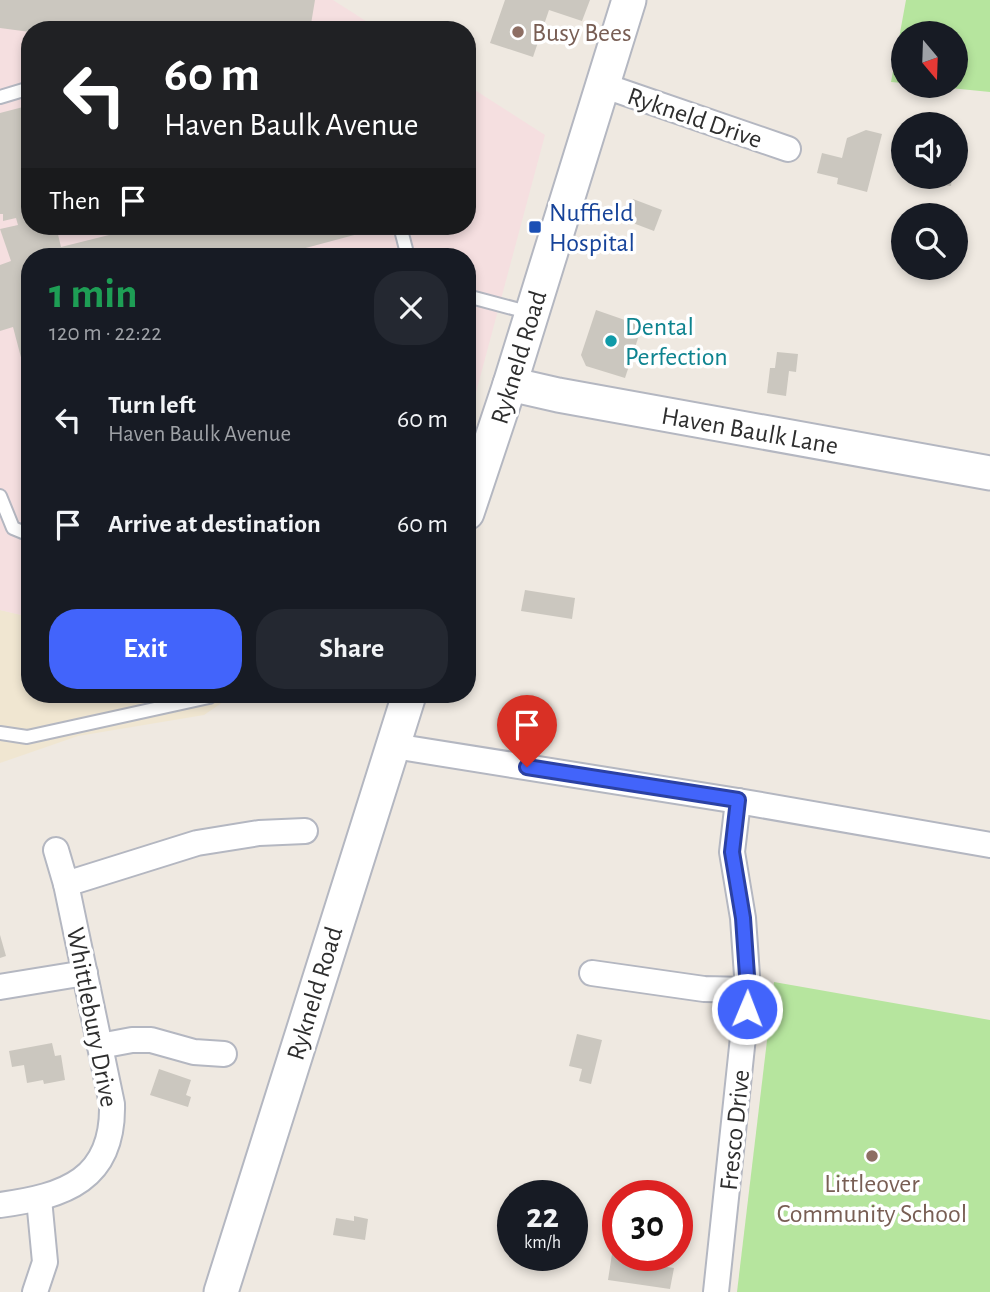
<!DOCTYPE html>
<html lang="en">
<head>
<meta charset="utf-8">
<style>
  :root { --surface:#171b24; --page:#242831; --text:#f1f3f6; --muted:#9ea1a6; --accent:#4264fb }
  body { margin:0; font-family:"Alegreya Sans",sans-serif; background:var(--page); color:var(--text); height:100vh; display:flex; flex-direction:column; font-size:26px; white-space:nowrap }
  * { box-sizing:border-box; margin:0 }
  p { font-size:23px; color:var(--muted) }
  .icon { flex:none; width:38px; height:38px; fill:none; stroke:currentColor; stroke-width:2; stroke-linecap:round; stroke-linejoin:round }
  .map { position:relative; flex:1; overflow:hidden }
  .side { position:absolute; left:21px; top:248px; width:455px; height:455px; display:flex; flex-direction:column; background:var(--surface); border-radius:28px; box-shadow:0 4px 10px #0003 }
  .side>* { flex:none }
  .guide { position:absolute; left:21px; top:21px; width:455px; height:214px; border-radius:28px; box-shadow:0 4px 10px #0003; background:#202124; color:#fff; overflow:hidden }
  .needle { width:46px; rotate:161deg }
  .controls { position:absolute; left:891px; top:21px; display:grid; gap:14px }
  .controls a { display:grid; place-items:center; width:77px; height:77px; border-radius:50%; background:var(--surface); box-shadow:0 4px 10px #0003; font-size:35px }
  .speed { position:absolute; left:497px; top:1180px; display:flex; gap:14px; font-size:35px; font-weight:700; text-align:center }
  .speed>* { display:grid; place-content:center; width:91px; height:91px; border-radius:50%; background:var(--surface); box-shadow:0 4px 10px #0003; line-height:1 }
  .speed small { font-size:18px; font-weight:400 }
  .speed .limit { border:10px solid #d22; background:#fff; color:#111 }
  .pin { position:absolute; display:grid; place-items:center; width:60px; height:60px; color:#fff; margin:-72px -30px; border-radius:50% 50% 50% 0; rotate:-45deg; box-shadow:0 0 7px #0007 }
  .pin .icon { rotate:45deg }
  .me { position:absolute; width:77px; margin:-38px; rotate:1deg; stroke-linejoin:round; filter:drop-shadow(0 0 5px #0008) }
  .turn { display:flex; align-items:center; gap:24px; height:147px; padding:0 28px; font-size:32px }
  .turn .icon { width:91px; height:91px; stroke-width:2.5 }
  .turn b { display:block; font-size:49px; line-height:60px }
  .then { display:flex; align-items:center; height:66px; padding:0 28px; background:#0003; gap:14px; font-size:26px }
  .round { display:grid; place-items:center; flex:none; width:74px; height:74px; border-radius:28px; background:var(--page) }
  .headline { display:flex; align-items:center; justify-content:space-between; height:119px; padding:0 28px }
  h1 { font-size:42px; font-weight:700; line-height:52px; color:#1e9e55 }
  .button { display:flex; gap:14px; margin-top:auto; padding:14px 28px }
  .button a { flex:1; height:80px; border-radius:28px; background:var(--accent); color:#fff; font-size:28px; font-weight:700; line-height:80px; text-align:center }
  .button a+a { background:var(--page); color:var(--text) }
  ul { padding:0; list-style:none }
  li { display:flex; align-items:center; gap:21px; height:105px; padding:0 28px }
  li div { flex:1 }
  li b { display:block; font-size:26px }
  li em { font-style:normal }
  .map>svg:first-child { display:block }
  .education { fill:#f0e6d1 }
  .medical { fill:#f5dfe0 }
  .green { fill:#b6e59e }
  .building { fill:#cbc7bf }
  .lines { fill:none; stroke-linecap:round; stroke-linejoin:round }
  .lane-casing { stroke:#b4b7c1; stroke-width:16 }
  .street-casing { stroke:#b4b7c1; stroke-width:28 }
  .secondary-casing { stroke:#b4b7c1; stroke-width:37 }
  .lane { stroke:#fff; stroke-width:12 }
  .street { stroke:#fff; stroke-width:24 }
  .secondary { stroke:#fff; stroke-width:33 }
  .route-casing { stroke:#2b41a3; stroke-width:18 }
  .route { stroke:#4264fb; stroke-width:12 }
  .education-dot { fill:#8d6e63; stroke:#fff; stroke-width:2.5 }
  .transit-dot { fill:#1a4fb4; stroke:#fff; stroke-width:2.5 }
  .culture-dot { fill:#0f9aa8; stroke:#fff; stroke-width:2.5 }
  .labels { text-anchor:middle; stroke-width:7; stroke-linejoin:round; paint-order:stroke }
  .education-label { font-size:26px; fill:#785e54; stroke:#fff; text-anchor:start }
  .street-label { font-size:26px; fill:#2e2e2e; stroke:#fff }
  .transit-label { font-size:26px; fill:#164399; stroke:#fff; text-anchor:start }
  .culture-label { font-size:26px; fill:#0d838f; stroke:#fff; text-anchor:start }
</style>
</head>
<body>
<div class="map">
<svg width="990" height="1292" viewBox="0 0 990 1292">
  <rect width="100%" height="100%" fill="#efe9e1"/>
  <polygon class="education" points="0,610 30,617 30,695 233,695 204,715 78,736 0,763"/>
  <polygon class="medical" points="0,0 333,0 380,30 30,30 30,226 467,226 467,85 545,135 467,426 467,257 30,257 30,617 0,610"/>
  <g class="green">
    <polygon points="906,0 990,0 990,92 930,86 956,86 956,33 903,33 903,83 891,82"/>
    <polygon points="774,982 990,1020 990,1292 737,1292"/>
  </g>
  <g class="building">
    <polygon points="0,0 315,0 310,30 118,30 93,26 86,30 30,30 30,32 0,28"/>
    <polygon points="505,0 590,0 582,21 549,10 533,57 490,43"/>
    <polygon points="23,107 27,122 30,121 30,226 56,226 61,247 145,226 356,226 358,234 272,257 30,257 29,388 13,327 0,331 0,265 11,261 0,229 18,225 16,218 3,221 3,214 0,214 0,113"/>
    <polygon points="866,130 882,134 867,192 837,184 838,178 817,173 822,153 842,158 847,138"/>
    <polygon points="921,177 952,177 951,186 920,182"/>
    <polygon points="633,199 662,210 654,231 625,220"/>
    <polygon points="596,310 642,326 625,378 586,366 581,355"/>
    <polygon points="777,352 798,354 796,372 789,371 786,396 767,393 770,368 775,368"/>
    <polygon points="525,590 575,598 572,619 521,611"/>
    <polygon points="0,935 6,956 0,958"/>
    <polygon points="577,1034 602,1040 591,1084 579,1081 582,1069 569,1066"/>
    <polygon points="52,1043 55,1056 61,1055 65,1080 44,1084 43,1080 27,1083 24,1065 12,1067 9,1051"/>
    <polygon points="159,1069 191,1080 186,1095 191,1097 188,1107 150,1095"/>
    <polygon points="354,1216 368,1219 365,1240 333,1235 336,1218 354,1221"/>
    <polygon points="614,1241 618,1242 618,1255 647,1255 646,1264 674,1268 670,1289 608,1280"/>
  </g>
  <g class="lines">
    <g class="lane-casing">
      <g id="lane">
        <polyline points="0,97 30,88"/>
        <polyline points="400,226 408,257"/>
        <polyline points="467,296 531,313"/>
        <polyline points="0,496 13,528 30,535"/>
        <polyline points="0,733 27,737 209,697 212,695"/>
      </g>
    </g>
    <g class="street-casing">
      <g id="street">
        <polyline points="602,85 788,149"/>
        <polyline points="394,746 738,801 990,845"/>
        <polyline points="56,850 66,884 197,843 259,833 305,831"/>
        <polyline points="592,973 704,989 748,990"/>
        <polyline points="0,987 85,973"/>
        <polyline points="100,1046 132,1040 151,1040 194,1052 224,1054"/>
        <path d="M 0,1205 C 65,1196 114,1180 112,1104 L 66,884"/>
        <polyline points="35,1292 45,1262 39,1199"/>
        <polyline points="716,1292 748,990 743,918 732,852 738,801"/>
      </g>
    </g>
    <g class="secondary-casing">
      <g id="secondary">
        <polyline points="510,384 558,395 990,473"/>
        <polyline points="467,513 510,384 629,0"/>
        <polyline points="221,1292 409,695"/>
      </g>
    </g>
    <use href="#lane" class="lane"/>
    <use href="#street" class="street"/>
    <use href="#secondary" class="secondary"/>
  </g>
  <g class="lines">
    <g class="route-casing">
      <polyline id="route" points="527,767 738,800 732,852 743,918 748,990 747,1009"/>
    </g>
    <use href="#route" class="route"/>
  </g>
  <g class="education-dot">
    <circle cx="518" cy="32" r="7"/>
    <circle cx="872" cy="1156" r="7"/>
  </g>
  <rect class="transit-dot" x="528" y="220" width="14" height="14" rx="3.5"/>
  <circle class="culture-dot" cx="611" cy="341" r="7"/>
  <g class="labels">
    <g class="education-label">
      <text x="532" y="41">Busy Bees</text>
      <text x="872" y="1192" text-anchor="middle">Littleover<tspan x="872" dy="30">Community School</tspan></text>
    </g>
    <g class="street-label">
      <text transform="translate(695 117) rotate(19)" y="9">Rykneld Drive</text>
      <text transform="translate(518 357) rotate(-73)" y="9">Rykneld Road</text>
      <text transform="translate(750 430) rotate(10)" y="9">Haven Baulk Lane</text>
      <text transform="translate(314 993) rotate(-73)" y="9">Rykneld Road</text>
      <text transform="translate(93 1017) rotate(79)" y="9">Whittlebury Drive</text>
      <text transform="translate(734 1130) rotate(-84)" y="9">Fresco Drive</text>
    </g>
    <g class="transit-label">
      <text x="549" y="221">Nuffield<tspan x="549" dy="30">Hospital</tspan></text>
    </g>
    <g class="culture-label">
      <text x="625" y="335">Dental<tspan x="625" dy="30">Perfection</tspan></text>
    </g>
  </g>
</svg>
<div class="controls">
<a><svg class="needle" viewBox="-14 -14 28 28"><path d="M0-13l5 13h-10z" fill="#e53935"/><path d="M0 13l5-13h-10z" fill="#9ea1a6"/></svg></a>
<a><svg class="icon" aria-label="sound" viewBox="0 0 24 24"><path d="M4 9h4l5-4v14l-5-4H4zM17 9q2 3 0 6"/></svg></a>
<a><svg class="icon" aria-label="search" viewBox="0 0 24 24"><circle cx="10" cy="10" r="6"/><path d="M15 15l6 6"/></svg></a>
</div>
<div class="speed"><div>22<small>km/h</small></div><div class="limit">30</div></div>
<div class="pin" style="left:527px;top:767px;background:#d93025"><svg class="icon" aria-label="arrive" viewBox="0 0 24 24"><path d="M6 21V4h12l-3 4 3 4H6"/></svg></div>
<svg class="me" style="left:747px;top:1009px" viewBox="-20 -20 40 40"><circle r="17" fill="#4264fb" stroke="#fff" stroke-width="3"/><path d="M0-11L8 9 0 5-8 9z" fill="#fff"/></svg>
<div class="guide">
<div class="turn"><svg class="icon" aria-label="left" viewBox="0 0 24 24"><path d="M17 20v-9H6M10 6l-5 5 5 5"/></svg><div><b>60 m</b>Haven Baulk Avenue</div></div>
<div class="then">Then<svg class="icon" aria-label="arrive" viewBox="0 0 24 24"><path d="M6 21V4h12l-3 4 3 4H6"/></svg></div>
</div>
<section class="side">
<div class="headline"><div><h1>1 min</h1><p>120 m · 22:22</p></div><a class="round"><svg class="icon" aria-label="close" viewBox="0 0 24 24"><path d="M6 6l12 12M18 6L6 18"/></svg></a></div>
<ul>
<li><svg class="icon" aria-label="left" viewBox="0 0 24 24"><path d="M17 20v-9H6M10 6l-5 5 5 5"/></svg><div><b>Turn left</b><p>Haven Baulk Avenue</p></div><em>60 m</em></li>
<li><svg class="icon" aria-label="arrive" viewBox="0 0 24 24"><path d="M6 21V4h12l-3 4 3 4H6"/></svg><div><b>Arrive at destination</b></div><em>60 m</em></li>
</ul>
<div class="button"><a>Exit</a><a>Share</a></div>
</section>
</div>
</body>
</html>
